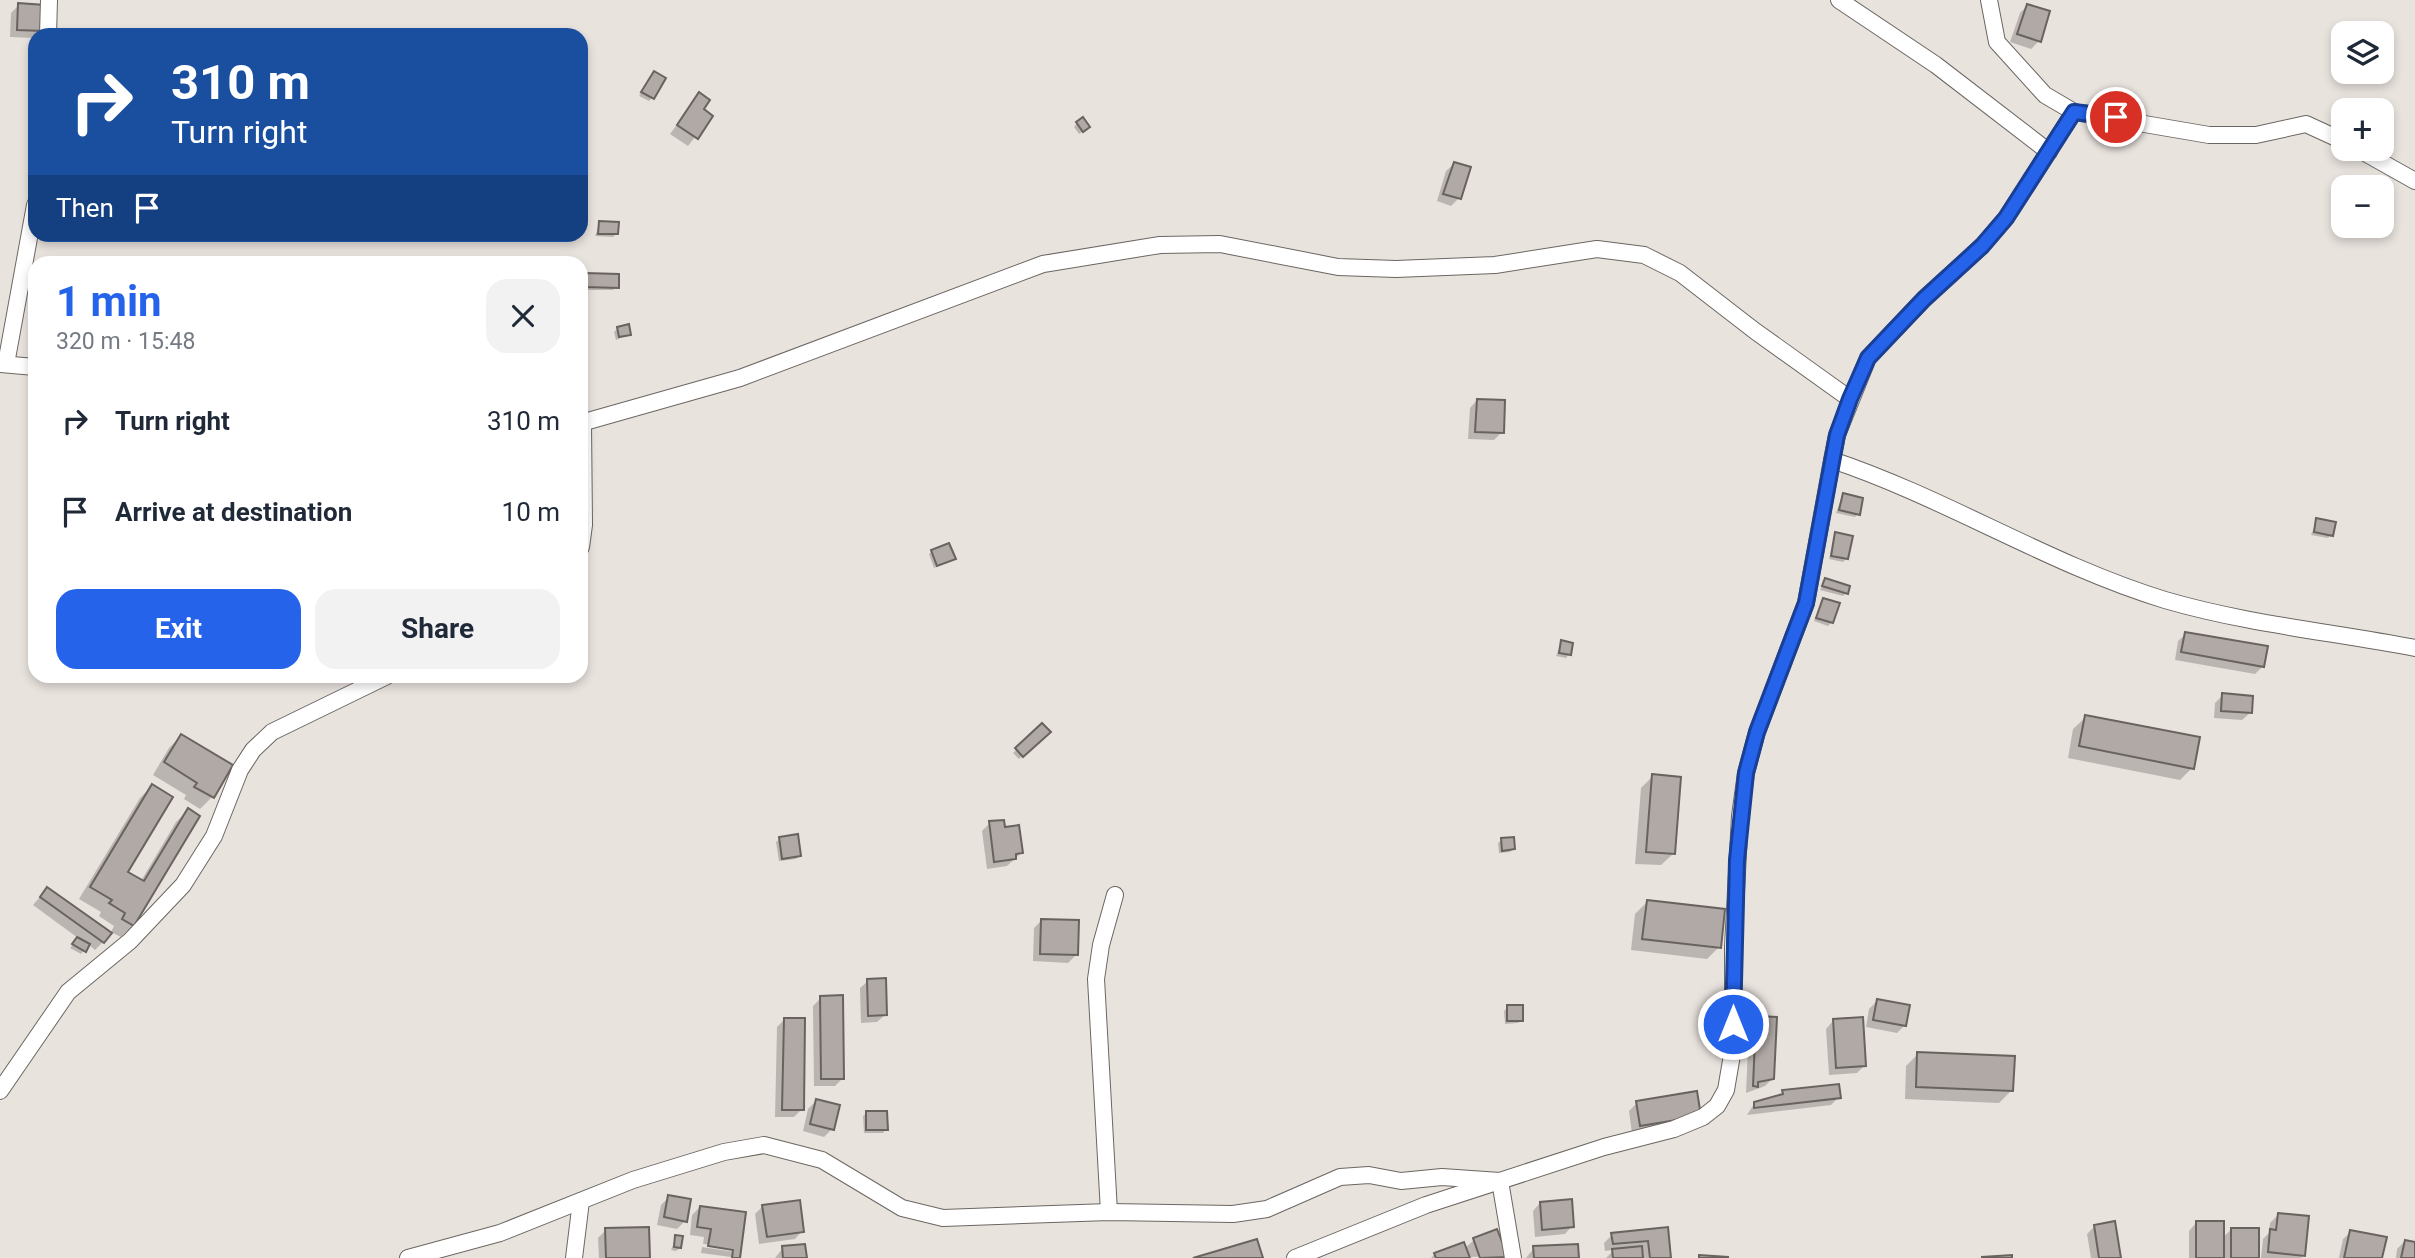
<!DOCTYPE html>
<html lang="en">
<head>
<meta charset="utf-8">
<style>
  :root { --surface:#fff; --page:#f2f2f3; --text:#1f2937; --muted:#747a83; --accent:#2563eb }
  body { margin:0; font-family:Roboto,sans-serif; background:var(--page); color:var(--text); height:100vh; display:flex; flex-direction:column; font-size:26px; white-space:nowrap }
  * { box-sizing:border-box; margin:0 }
  p { font-size:23px; color:var(--muted) }
  .icon { flex:none; width:38px; height:38px; fill:none; stroke:currentColor; stroke-width:2; stroke-linecap:round; stroke-linejoin:round }
  .map { position:relative; flex:1; overflow:hidden }
  .side { position:absolute; left:28px; top:256px; width:560px; height:427px; display:flex; flex-direction:column; background:var(--surface); border-radius:21px; box-shadow:0 4px 10px #0003 }
  .side>* { flex:none }
  .guide { position:absolute; left:28px; top:28px; width:560px; height:214px; border-radius:21px; box-shadow:0 4px 10px #0003; background:#1a4fa0; color:#fff; overflow:hidden }
  .buttons { position:absolute; left:2331px; top:21px; display:grid; gap:14px }
  .buttons a { display:grid; place-items:center; width:63px; height:63px; border-radius:14px; background:var(--surface); box-shadow:0 4px 10px #0003; font-size:35px }
  .pin { position:absolute; display:grid; place-items:center; width:60px; height:60px; color:#fff; margin:-30px; border:4px solid #fff; border-radius:50%; box-shadow:0 2px 7px #0007 }
  .me { position:absolute; width:77px; margin:-38px; rotate:0deg; stroke-linejoin:round; filter:drop-shadow(0 0 5px #0008) }
  .turn { display:flex; align-items:center; gap:24px; height:147px; padding:0 28px; font-size:32px }
  .turn .icon { width:91px; height:91px; stroke-width:2.5 }
  .turn b { display:block; font-size:49px; line-height:60px }
  .then { display:flex; align-items:center; height:66px; padding:0 28px; background:#0003; gap:14px; font-size:26px }
  .round { display:grid; place-items:center; flex:none; width:74px; height:74px; border-radius:21px; background:var(--page) }
  .headline { display:flex; align-items:center; justify-content:space-between; height:119px; padding:0 28px }
  h1 { font-size:42px; font-weight:700; line-height:52px; color:var(--accent) }
  .action { display:flex; gap:14px; margin-top:auto; padding:14px 28px }
  .action a { flex:1; height:80px; border-radius:21px; background:var(--accent); color:#fff; font-size:28px; font-weight:700; line-height:80px; text-align:center }
  .action a+a { background:var(--page); color:var(--text) }
  ul { padding:0; list-style:none }
  li { display:flex; align-items:center; gap:21px; height:91px; padding:0 28px }
  li div { flex:1 }
  li b { display:block; font-size:26px }
  li em { font-style:normal }
  .map>svg:first-child { display:block }
  .shadow { fill:#0003 }
  .building { fill:#b0a9a5; stroke:#69635f; stroke-width:2 }
  .lines { fill:none; stroke-linecap:round; stroke-linejoin:round }
  .minor-casing { stroke:#6c6662; stroke-width:18 }
  .minor { stroke:#fff; stroke-width:16 }
  .route-casing { stroke:#184099; stroke-width:18 }
  .route { stroke:#2563eb; stroke-width:12 }
</style>
</head>
<body>
<div class="map">
<svg width="2415" height="1258" viewBox="0 0 2415 1258">
  <rect width="100%" height="100%" fill="#e9e3de"/>
  <g class="shadow">
    <polygon points="19,5 42,31 34,38 10,37 11,13"/>
    <polygon points="2027,6 2039,41 2031,49 2010,42 2020,13"/>
    <polygon points="651,76 652,98 649,101 639,96"/>
    <polygon points="699,95 701,110 711,116 688,146 670,134"/>
    <polygon points="1077,123 1085,130 1079,134 1074,127"/>
    <polygon points="1454,164 1459,198 1451,206 1437,201 1446,171"/>
    <polygon points="600,223 616,234 613,237 595,236"/>
    <polygon points="586,275 617,287 613,290 582,290 582,278"/>
    <polygon points="618,328 629,334 616,340 614,332"/>
    <polygon points="1477,400 1502,432 1494,440 1468,439 1470,408"/>
    <polygon points="1843,494 1858,514 1855,517 1836,513"/>
    <polygon points="2317,520 2331,535 2328,538 2311,535"/>
    <polygon points="1836,534 1847,558 1843,562 1829,559"/>
    <polygon points="932,551 954,559 934,568 929,554"/>
    <polygon points="1826,580 1846,593 1843,596 1820,590"/>
    <polygon points="1823,600 1832,622 1828,626 1814,621"/>
    <polygon points="2186,634 2263,666 2255,674 2175,660 2178,641"/>
    <polygon points="1562,642 1569,654 1566,658 1556,656"/>
    <polygon points="2223,695 2250,713 2242,720 2214,718 2215,703"/>
    <polygon points="2086,717 2192,768 2180,780 2068,758 2073,729"/>
    <polygon points="1042,725 1048,732 1019,759 1013,753"/>
    <polygon points="181,736 212,797 200,809 184,799 186,795 153,775 169,748"/>
    <polygon points="1653,776 1674,853 1661,865 1635,864 1641,788"/>
    <polygon points="152,786 126,872 141,881 176,822 188,810 198,816 133,925 121,937 111,932 114,926 99,916 101,912 79,899 140,798"/>
    <polygon points="990,823 1003,829 1021,853 1007,866 987,869 982,831"/>
    <polygon points="780,839 800,856 796,859 779,861 776,842"/>
    <polygon points="1502,840 1513,849 1510,852 1499,853 1498,843"/>
    <polygon points="47,889 103,942 95,950 88,944 81,954 70,948 78,938 33,905"/>
    <polygon points="1647,902 1719,947 1707,959 1631,950 1635,914"/>
    <polygon points="1042,920 1076,955 1068,963 1033,961 1034,928"/>
    <polygon points="868,981 885,1015 877,1022 861,1023 860,988"/>
    <polygon points="821,998 843,1078 835,1086 814,1086 813,1006"/>
    <polygon points="1877,1001 1905,1025 1897,1033 1866,1027 1869,1009"/>
    <polygon points="1508,1007 1522,1020 1518,1023 1505,1024 1504,1011"/>
    <polygon points="1757,1018 1773,1078 1765,1086 1746,1093 1749,1025"/>
    <polygon points="784,1020 802,1109 794,1117 775,1117 777,1027"/>
    <polygon points="1833,1021 1865,1065 1857,1073 1829,1075 1826,1029"/>
    <polygon points="1918,1054 2012,1090 1999,1103 1905,1099 1906,1066"/>
    <polygon points="1783,1092 1839,1097 1831,1105 1747,1115 1754,1104 1777,1098"/>
    <polygon points="816,1101 832,1129 824,1137 803,1131 808,1109"/>
    <polygon points="1637,1103 1699,1115 1632,1133 1629,1111"/>
    <polygon points="867,1113 886,1129 883,1133 864,1133 863,1116"/>
    <polygon points="669,1197 685,1221 677,1229 657,1225 661,1205"/>
    <polygon points="1540,1203 1572,1226 1565,1234 1535,1237 1533,1211"/>
    <polygon points="763,1206 802,1231 795,1239 759,1244 755,1214"/>
    <polygon points="700,1207 744,1214 738,1258 701,1253 702,1247 735,1252 735,1248 703,1244 704,1237 690,1235 692,1215"/>
    <polygon points="2278,1215 2304,1255 2301,1258 2261,1258 2263,1239 2269,1233 2270,1223"/>
    <polygon points="2196,1223 2222,1238 2232,1229 2257,1258 2189,1258 2189,1231"/>
    <polygon points="2095,1226 2119,1258 2091,1258 2087,1234"/>
    <polygon points="1666,1229 1669,1258 1606,1258 1614,1250 1605,1251 1604,1243 1612,1235"/>
    <polygon points="606,1230 649,1258 599,1258 598,1238"/>
    <polygon points="2351,1232 2380,1258 2339,1258 2343,1239"/>
    <polygon points="676,1237 680,1248 676,1251 671,1250"/>
    <polygon points="1474,1240 1506,1256 1431,1258 1435,1254 1464,1249"/>
    <polygon points="2405,1241 2415,1243 2415,1258 2396,1258 2397,1249"/>
    <polygon points="783,1248 805,1258 775,1258"/>
    <polygon points="1534,1248 1577,1258 1526,1258"/>
  </g>
  <g class="building">
    <polygon points="18,3 45,5 43,31 17,30"/>
    <polygon points="2027,4 2050,11 2041,42 2017,34"/>
    <polygon points="654,71 666,78 654,99 641,92"/>
    <polygon points="699,92 710,100 704,109 713,116 698,139 677,125"/>
    <polygon points="1083,117 1090,127 1083,132 1076,122"/>
    <polygon points="1454,162 1471,167 1461,199 1443,194"/>
    <polygon points="599,221 619,222 618,234 598,234"/>
    <polygon points="585,273 619,274 619,288 585,287"/>
    <polygon points="629,324 631,335 619,337 617,327"/>
    <polygon points="1477,399 1505,400 1504,433 1475,432"/>
    <polygon points="1843,493 1863,498 1860,515 1839,510"/>
    <polygon points="2316,518 2336,522 2333,536 2314,532"/>
    <polygon points="1835,532 1853,536 1848,559 1831,556"/>
    <polygon points="949,543 956,559 937,566 931,550"/>
    <polygon points="1825,578 1850,586 1848,594 1822,586"/>
    <polygon points="1823,598 1840,603 1833,623 1816,618"/>
    <polygon points="2185,632 2268,646 2264,667 2181,652"/>
    <polygon points="1561,640 1573,643 1571,655 1559,653"/>
    <polygon points="2222,693 2253,696 2252,713 2221,711"/>
    <polygon points="2085,715 2200,737 2194,769 2079,746"/>
    <polygon points="1042,723 1051,732 1023,757 1015,748"/>
    <polygon points="181,734 233,765 214,798 194,787 197,783 164,762"/>
    <polygon points="1652,774 1681,777 1675,854 1646,852"/>
    <polygon points="152,784 173,797 128,872 144,881 188,808 200,816 134,926 122,919 125,913 109,903 112,900 90,887"/>
    <polygon points="1004,820 1005,827 1019,825 1023,853 1016,854 1016,859 994,862 989,821"/>
    <polygon points="798,834 801,856 782,859 779,837"/>
    <polygon points="1514,837 1515,849 1502,851 1501,838"/>
    <polygon points="47,887 112,933 104,943 40,897"/>
    <polygon points="1647,900 1725,909 1721,948 1642,939"/>
    <polygon points="1041,919 1079,920 1078,955 1040,954"/>
    <polygon points="77,937 90,944 86,952 72,944"/>
    <polygon points="886,978 887,1015 868,1016 867,979"/>
    <polygon points="843,995 844,1079 821,1079 820,996"/>
    <polygon points="1877,999 1910,1005 1906,1026 1873,1020"/>
    <rect x="1507" y="1005" width="16" height="16"/>
    <polygon points="1756,1016 1777,1017 1774,1079 1758,1082 1758,1087 1753,1086"/>
    <polygon points="1863,1017 1866,1066 1836,1068 1833,1019"/>
    <polygon points="784,1018 805,1018 804,1110 782,1110"/>
    <polygon points="1917,1052 2015,1056 2013,1091 1916,1087"/>
    <polygon points="1839,1084 1841,1098 1754,1108 1754,1102 1783,1094 1782,1090"/>
    <polygon points="1697,1091 1701,1116 1640,1126 1636,1101"/>
    <polygon points="816,1099 840,1105 834,1130 810,1124"/>
    <polygon points="866,1111 887,1111 888,1130 866,1130"/>
    <polygon points="668,1195 691,1199 687,1222 664,1217"/>
    <polygon points="1572,1199 1574,1227 1542,1230 1540,1202"/>
    <polygon points="800,1200 804,1232 767,1237 762,1205"/>
    <polygon points="700,1206 746,1212 740,1258 732,1258 733,1250 708,1246 711,1229 697,1227"/>
    <polygon points="2278,1213 2309,1216 2305,1256 2268,1252 2270,1229 2276,1230"/>
    <polygon points="2115,1221 2121,1258 2099,1258 2094,1225"/>
    <rect x="2196" y="1221" width="28" height="37"/>
    <polygon points="649,1227 650,1258 606,1258 605,1228"/>
    <polygon points="1668,1227 1671,1258 1650,1258 1648,1241 1613,1244 1611,1233"/>
    <rect x="2231" y="1228" width="28" height="30"/>
    <polygon points="1497,1229 1508,1257 1480,1258 1473,1238"/>
    <polygon points="2350,1230 2387,1237 2382,1258 2344,1258"/>
    <polygon points="675,1235 683,1236 681,1248 674,1247"/>
    <polygon points="1257,1239 1263,1258 1193,1258"/>
    <polygon points="2405,1240 2415,1242 2415,1258 2401,1258"/>
    <polygon points="1464,1242 1470,1258 1436,1258 1434,1253"/>
    <polygon points="805,1244 807,1258 783,1258 782,1246"/>
    <polygon points="1578,1244 1579,1258 1534,1258 1533,1246"/>
    <polygon points="1642,1246 1643,1258 1613,1258 1612,1249"/>
    <polygon points="1699,1255 1728,1257 1728,1258 1699,1258"/>
    <polygon points="2012,1255 2012,1258 1982,1258 1982,1257"/>
  </g>
  <g class="lines">
    <g class="minor-casing">
      <g id="minor">
        <polyline points="1839,0 1936,65 2049,152"/>
        <polyline points="1989,0 1997,42 2045,95 2074,112"/>
        <polyline points="48,35 49,0"/>
        <path d="M 2343,141 L 2306,124 L 2256,135 L 2209,135 L 2074,112 L 2006,218 L 1982,246 L 1924,299 L 1868,358 L 1837,435 L 1832,460 C 1946,498 2050,565 2165,600 C 2247,624 2332,632 2415,648"/>
        <polyline points="2358,149 2415,181"/>
        <polyline points="0,364 35,367"/>
        <polyline points="6,364 35,205"/>
        <polyline points="581,423 740,378 1043,264 1160,245 1220,244 1338,267 1396,269 1495,265 1597,249 1644,255 1680,273 1755,331 1850,399"/>
        <polyline points="581,547 584,525 583,423"/>
        <polyline points="0,1091 68,992 130,941 183,885 214,836 240,770 253,750 272,732 387,676"/>
        <polyline points="1109,1212 1096,979 1101,945 1115,895"/>
        <polyline points="408,1258 500,1233 633,1180 724,1152 764,1145 822,1160 902,1208 943,1218 1109,1212 1233,1214 1267,1209 1340,1177 1369,1175 1401,1181 1442,1177 1500,1181 1513,1258"/>
        <polyline points="574,1258 581,1201"/>
        <polyline points="1295,1258 1426,1205 1604,1147 1674,1129 1703,1117 1717,1106 1726,1090 1733,1049 1733,947 1740,816 1746,773 1757,732 1806,603 1832,460"/>
      </g>
    </g>
    <use href="#minor" class="minor"/>
  </g>
  <g class="lines">
    <g class="route-casing">
      <polyline id="route" points="1733,1024 1737,860 1746,773 1757,732 1806,603 1837,435 1850,399 1868,358 1924,299 1982,246 2006,218 2074,112 2116,117"/>
    </g>
    <use href="#route" class="route"/>
  </g>
</svg>
<div class="buttons">
<a><svg class="icon" aria-label="layers" viewBox="0 0 24 24"><path d="M12 4l9 5-9 5-9-5zM3 14l9 5 9-5"/></svg></a>
<a>+</a>
<a>−</a>
</div>
<div class="pin" style="left:2116px;top:117px;background:#d93025"><svg class="icon" aria-label="arrive" viewBox="0 0 24 24"><path d="M6 21V4h12l-3 4 3 4H6"/></svg></div>
<svg class="me" style="left:1733px;top:1024px" viewBox="-20 -20 40 40"><circle r="17" fill="#2563eb" stroke="#fff" stroke-width="3"/><path d="M0-11L8 9 0 5-8 9z" fill="#fff"/></svg>
<div class="guide">
<div class="turn"><svg class="icon" aria-label="right" viewBox="0 0 24 24"><path d="M7 20v-9h11M14 6l5 5-5 5"/></svg><div><b>310 m</b>Turn right</div></div>
<div class="then">Then<svg class="icon" aria-label="arrive" viewBox="0 0 24 24"><path d="M6 21V4h12l-3 4 3 4H6"/></svg></div>
</div>
<section class="side">
<div class="headline"><div><h1>1 min</h1><p>320 m · 15:48</p></div><a class="round"><svg class="icon" aria-label="close" viewBox="0 0 24 24"><path d="M6 6l12 12M18 6L6 18"/></svg></a></div>
<ul>
<li><svg class="icon" aria-label="right" viewBox="0 0 24 24"><path d="M7 20v-9h11M14 6l5 5-5 5"/></svg><div><b>Turn right</b></div><em>310 m</em></li>
<li><svg class="icon" aria-label="arrive" viewBox="0 0 24 24"><path d="M6 21V4h12l-3 4 3 4H6"/></svg><div><b>Arrive at destination</b></div><em>10 m</em></li>
</ul>
<div class="action"><a>Exit</a><a>Share</a></div>
</section>
</div>
</body>
</html>
